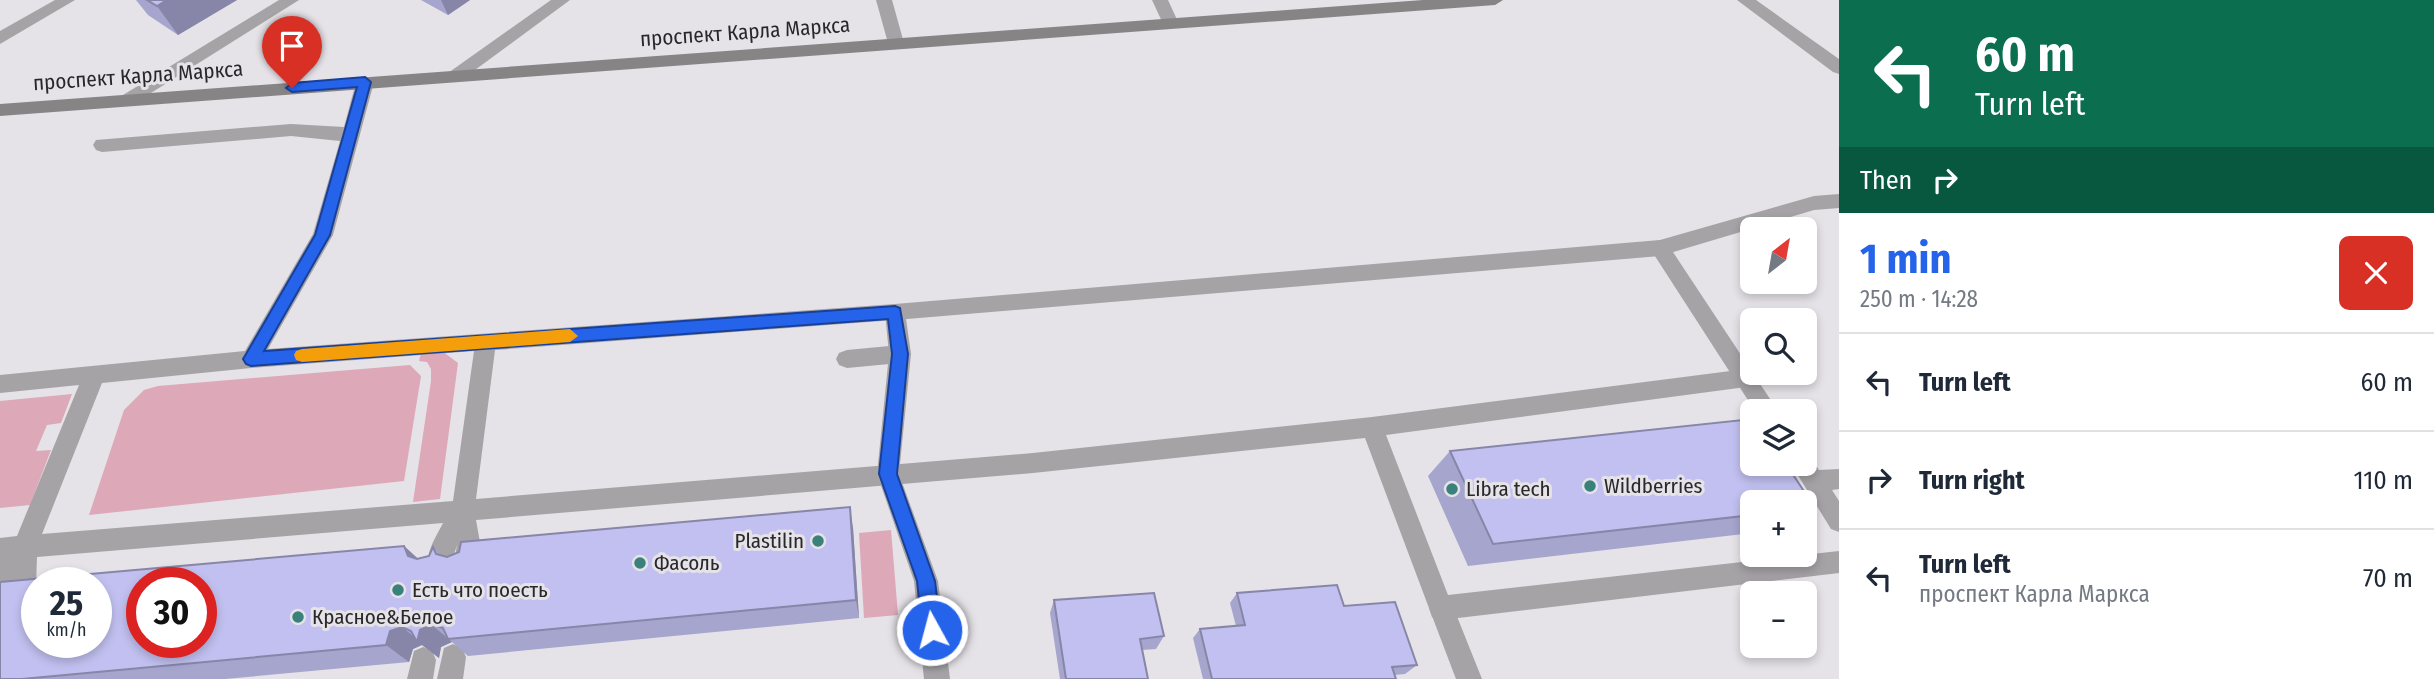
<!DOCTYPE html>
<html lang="en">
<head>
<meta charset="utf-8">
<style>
  :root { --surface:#fff; --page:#f6f6f7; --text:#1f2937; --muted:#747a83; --line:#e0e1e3; --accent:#2563eb }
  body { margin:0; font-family:"Fira Sans Condensed",sans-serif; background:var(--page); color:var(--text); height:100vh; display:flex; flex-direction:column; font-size:26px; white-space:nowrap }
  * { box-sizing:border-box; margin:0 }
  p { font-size:23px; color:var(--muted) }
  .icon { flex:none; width:38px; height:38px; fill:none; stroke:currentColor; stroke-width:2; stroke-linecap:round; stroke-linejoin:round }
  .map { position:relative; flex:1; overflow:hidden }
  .panel { display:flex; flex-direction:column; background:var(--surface); width:595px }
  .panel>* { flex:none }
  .banner { background:#0b6e4f; color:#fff; overflow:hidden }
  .needle { width:46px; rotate:31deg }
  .fabs { position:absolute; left:1740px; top:217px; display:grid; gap:14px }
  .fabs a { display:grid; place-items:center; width:77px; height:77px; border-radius:10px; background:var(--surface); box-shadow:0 4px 10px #0003; font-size:35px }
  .speed { position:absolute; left:21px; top:567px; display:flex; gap:14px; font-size:35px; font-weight:700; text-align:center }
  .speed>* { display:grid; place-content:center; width:91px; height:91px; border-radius:50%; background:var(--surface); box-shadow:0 4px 10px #0003; line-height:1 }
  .speed small { font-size:18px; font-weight:400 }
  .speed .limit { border:10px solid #d22; background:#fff; color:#111 }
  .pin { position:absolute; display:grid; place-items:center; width:60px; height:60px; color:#fff; margin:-72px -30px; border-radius:50% 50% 50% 0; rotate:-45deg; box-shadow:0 0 7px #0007 }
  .pin .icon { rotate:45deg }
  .me { position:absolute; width:77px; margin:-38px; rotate:353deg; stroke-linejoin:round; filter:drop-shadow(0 0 5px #0008) }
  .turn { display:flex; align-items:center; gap:24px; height:147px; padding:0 21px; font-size:32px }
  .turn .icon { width:91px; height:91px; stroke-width:2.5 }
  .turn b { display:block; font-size:49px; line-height:60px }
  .then { display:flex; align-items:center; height:66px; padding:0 21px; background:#0003; gap:14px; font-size:26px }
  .round { display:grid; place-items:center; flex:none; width:74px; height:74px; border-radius:10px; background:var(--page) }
  .head { display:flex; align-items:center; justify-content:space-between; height:119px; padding:0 21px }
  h1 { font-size:42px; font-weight:700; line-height:52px; color:var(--accent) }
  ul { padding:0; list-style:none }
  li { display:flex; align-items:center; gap:21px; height:98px; padding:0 21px; border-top:2px solid var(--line) }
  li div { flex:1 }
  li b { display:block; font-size:26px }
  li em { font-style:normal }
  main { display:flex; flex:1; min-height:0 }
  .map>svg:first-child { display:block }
  .green { fill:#dda8b8 }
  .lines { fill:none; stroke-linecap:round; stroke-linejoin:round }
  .lane { fill:#a5a3a5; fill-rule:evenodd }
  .street { fill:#a5a3a5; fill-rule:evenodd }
  .secondary { fill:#878486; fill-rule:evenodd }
  .wall { fill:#a6a5ce }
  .shaded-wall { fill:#8786a8 }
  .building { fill:#c1c0f0; stroke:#8786a8; stroke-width:2; fill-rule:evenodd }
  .route { fill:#2563eb; stroke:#184099; stroke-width:2 }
  .slow { fill:#f59e0b }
  .poi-dot { fill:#3a817b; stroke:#e5e2e8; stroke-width:2.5 }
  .labels { text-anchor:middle; stroke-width:6; stroke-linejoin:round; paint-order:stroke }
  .street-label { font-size:21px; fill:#282729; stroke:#e5e2e8 }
  .poi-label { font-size:21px; fill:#282729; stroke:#e5e2e8; text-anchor:start }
</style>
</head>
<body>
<main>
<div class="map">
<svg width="1839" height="679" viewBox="0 0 1839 679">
  <rect width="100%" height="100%" fill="#e5e2e8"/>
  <g class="green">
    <polygon points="438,348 458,363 440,499 413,502 431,381 431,369 427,362 419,361 422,349"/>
    <polygon points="410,365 421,376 404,481 89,515 124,410 144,390 158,386"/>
    <polygon points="72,394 61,423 47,425 36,451 51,450 30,505 0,508 0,401"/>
    <polygon points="891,530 898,615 864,618 859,533"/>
  </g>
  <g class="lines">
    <g class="lane">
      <polygon points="55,0 75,0 0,44 0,31"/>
      <polygon points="279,0 299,0 135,103 123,103 120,99 123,95"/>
      <polygon points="551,0 570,0 460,81 448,81 445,77 448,73"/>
      <polygon points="876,0 892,0 904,43 902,47 890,47 888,43"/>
      <polygon points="1152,0 1168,0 1179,24 1177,28 1165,28"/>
      <polygon points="1737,0 1756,0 1839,59 1839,74 1833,72"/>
      <path d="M 365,76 L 374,82 L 333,235 L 268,349 L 895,304 L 1660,240 L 1814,196 L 1839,194 L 1839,208 L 1814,210 L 1660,256 L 895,320 L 495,350 L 476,499 L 1033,453 L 1372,417 L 1746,369 L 1754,373 L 1757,378 L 1754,384 L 1746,387 L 1386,435 L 1448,595 L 1839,551 L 1839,573 L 1441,620 L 1432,617 L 1429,608 L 1365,438 L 1033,473 L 476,520 L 481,548 L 475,571 L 466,574 L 457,571 L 454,563 L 457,545 L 448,573 L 439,576 L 430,573 C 423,555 435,539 443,523 L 37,557 L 36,586 L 25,612 L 16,616 L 7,612 L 4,604 L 12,584 L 0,592 L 0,538 L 17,536 L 79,385 L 0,393 L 0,375 L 245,351 L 313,234 L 340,141 L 291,136 L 102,152 L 96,150 L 93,145 L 96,140 L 291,124 L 344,127 L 356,82 ZM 474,351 L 453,501 L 42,534 L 102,383 L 251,368 Z"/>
      <polygon points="900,345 907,348 911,354 907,360 900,363 847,368 839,365 836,359 839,353 847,350"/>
      <polygon points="453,644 462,648 466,657 463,679 437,679 444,648"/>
      <polygon points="423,647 432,651 436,660 433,679 407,679 414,651"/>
    </g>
    <g class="street">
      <polygon points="1660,240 1667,243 1778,411 1755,411 1653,253 1650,248 1653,243"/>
      <polygon points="895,304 902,306 905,312 911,354 899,474 938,581 950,679 924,679 914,581 877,474 889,354 885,312 888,306"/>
      <polygon points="1804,455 1810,457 1819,470 1839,469 1839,489 1832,490 1839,501 1839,532 1831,529 1791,464 1804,464"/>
      <polygon points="1441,596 1450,599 1482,679 1456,679 1429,608 1432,599"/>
    </g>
    <polygon class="secondary" points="1423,0 1503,0 1495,5 0,116 0,104"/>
  </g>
  <g class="wall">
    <polygon points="136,0 237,0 178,35 148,15"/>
    <polygon points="421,0 470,0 448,15"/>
    <polygon points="1752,419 1752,464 1786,464 1815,508 1804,514 1804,502 1752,502 1752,533 1468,566 1428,476 1450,451"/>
    <polygon points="853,528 859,618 468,656 452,642 441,647 439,658 422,645 413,649 409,662 225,679 0,679 404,546 418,559 429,556 433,547 441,555 447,557"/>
    <polygon points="1237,593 1344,606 1417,665 1405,674 1394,675 1396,679 1203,679 1193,638 1200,629 1236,626 1230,603"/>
    <polygon points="1054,600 1164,636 1156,649 1142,650 1148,679 1060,679 1050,613"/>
  </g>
  <g class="shaded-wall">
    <polygon points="167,0 237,0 178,35 157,6"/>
    <polygon points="441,0 470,0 448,15"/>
    <polygon points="850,507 853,528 859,618 856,600"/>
    <polygon points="404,546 426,566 408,556"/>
    <polygon points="431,624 452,642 441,647 439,658 422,645 413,649 409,662 386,645 390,631 402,627 418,640 420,630"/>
  </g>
  <g class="building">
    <polygon points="147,0 167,0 157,6"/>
    <polygon points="1752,419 1752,464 1786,464 1815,508 1804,509 1804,502 1752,502 1752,515 1493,544 1450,451"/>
    <path d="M 850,507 L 856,600 L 448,639 L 443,628 L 431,624 L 420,630 L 417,642 L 411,631 L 402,627 L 390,631 L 386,645 L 22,679 L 0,679 L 0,582 L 404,546 L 408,556 L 417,559 L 429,556 L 433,547 L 436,554 L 447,557 L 459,552 L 461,542 ZM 37,583 L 96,583 L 96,642 L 37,642 ZM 142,583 L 201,583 L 201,642 L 142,642 Z"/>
    <polygon points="1337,585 1344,606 1395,602 1417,665 1392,667 1396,679 1212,679 1200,629 1245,625 1237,593"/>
    <polygon points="1154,593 1164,636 1140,639 1148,679 1066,679 1054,600"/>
  </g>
  <polygon class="route" points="365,77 371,82 330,235 264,351 895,306 900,308 908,354 897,474 935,581 941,630 938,637 932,640 925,637 922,630 917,581 879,474 892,354 888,319 251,366 246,364 243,359 246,354 315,235 357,87 292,92 286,88 292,83"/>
  <polygon class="slow" points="570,329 578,336 570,342 302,362 296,360 294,355 296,351 302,349"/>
  <g class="poi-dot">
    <circle cx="1590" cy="486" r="7"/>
    <circle cx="1452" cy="489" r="7"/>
    <circle cx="818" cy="541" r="7"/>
    <circle cx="640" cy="563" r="7"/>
    <circle cx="398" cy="590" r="7"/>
    <circle cx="298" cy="617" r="7"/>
  </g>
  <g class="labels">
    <g class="street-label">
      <text transform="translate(745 32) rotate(-4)" y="7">проспект Карла Маркса</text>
      <text transform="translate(138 76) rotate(-4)" y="7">проспект Карла Маркса</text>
    </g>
    <g class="poi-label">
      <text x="1604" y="493">Wildberries</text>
      <text x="1466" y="496">Libra tech</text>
      <text x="804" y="548" text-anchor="end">Plastilin</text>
      <text x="654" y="570">Фасоль</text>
      <text x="412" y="597">Есть что поесть</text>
      <text x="312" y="624">Красное&amp;Белое</text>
    </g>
  </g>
</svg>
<div class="fabs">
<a><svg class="needle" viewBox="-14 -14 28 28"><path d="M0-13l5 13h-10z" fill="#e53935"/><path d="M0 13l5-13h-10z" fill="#747a83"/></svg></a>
<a><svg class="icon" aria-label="search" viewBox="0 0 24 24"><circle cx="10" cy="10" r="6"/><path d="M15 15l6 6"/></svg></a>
<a><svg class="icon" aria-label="layers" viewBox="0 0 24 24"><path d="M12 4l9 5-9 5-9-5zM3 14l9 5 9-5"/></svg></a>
<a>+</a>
<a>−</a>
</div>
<div class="speed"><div>25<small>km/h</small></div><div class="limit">30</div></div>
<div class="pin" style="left:292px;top:88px;background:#d93025"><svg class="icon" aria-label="arrive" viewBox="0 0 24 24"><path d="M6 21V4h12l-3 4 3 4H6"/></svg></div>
<svg class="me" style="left:932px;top:630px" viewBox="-20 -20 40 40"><circle r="17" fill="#2563eb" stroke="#fff" stroke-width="3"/><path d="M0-11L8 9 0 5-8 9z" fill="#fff"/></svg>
</div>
<section class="panel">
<div class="banner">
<div class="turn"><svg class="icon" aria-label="left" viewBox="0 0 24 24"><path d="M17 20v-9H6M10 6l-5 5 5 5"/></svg><div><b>60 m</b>Turn left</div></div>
<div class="then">Then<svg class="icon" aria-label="right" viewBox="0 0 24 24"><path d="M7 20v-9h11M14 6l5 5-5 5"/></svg></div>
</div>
<div class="head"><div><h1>1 min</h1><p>250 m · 14:28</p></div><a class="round" style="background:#d93025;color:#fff"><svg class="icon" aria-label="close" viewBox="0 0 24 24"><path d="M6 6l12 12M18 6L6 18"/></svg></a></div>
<ul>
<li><svg class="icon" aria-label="left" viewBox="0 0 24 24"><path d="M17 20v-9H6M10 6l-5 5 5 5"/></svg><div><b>Turn left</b></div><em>60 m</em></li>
<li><svg class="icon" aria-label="right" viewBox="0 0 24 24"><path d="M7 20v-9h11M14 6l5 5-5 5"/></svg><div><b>Turn right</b></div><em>110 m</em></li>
<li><svg class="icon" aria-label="left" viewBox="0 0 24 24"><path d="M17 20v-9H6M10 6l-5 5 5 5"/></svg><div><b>Turn left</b><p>проспект Карла Маркса</p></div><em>70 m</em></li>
</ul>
</section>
</main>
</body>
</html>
